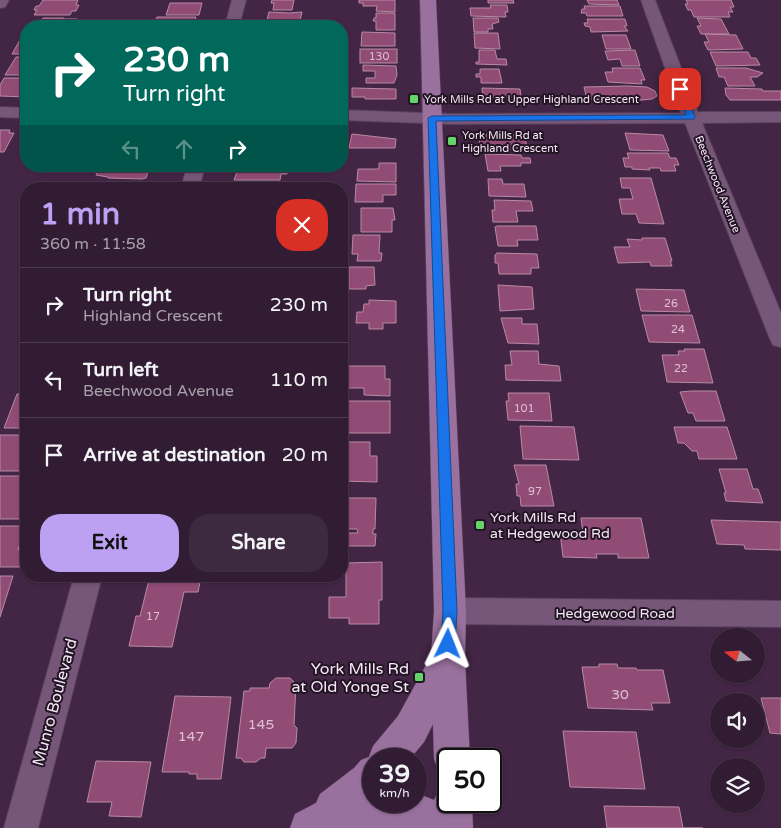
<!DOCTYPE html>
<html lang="en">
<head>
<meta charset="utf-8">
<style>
  :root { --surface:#321c34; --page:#3d2940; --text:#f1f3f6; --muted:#a8a1ac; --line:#4d3a4f; --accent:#bca0f2 }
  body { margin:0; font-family:"Varela Round",sans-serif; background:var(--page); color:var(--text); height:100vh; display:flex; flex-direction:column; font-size:19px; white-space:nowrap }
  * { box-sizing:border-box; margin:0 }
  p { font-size:16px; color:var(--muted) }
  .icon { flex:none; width:28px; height:28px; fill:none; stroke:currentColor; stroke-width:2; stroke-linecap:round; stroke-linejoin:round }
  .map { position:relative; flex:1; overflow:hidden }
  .panel { position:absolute; left:20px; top:182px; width:328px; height:400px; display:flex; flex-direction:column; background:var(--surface); border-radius:20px; box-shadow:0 1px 4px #0004,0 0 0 1px var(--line) }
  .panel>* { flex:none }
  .hud { position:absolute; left:20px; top:20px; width:328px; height:152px; border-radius:20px; box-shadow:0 1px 4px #0004,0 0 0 1px var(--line); background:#00695c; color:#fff; overflow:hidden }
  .needle { width:32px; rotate:287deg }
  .fabs { position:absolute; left:710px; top:628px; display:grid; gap:10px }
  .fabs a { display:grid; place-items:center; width:55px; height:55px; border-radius:50%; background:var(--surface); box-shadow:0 1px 4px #0004,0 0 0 1px var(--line); font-size:25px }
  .speed { position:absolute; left:362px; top:748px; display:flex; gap:10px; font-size:25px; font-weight:700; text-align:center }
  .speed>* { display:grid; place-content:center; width:65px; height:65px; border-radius:50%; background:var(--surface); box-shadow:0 1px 4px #0004,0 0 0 1px var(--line); line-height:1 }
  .speed small { font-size:12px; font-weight:400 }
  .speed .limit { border:2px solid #111; border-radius:8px; background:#fff; color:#111 }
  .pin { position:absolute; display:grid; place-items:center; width:42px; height:42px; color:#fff; margin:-21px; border-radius:10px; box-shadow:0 2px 8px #0006 }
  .me { position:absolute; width:55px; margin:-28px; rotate:2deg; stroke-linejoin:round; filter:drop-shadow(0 0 4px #0008) }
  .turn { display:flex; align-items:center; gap:18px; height:105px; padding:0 20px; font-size:22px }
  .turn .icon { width:65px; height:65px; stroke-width:2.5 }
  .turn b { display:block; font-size:35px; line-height:42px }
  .lanes { display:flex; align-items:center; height:48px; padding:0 20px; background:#0003; justify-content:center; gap:25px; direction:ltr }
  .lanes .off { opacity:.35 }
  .round { display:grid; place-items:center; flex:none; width:52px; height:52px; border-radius:20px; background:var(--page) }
  .headline { display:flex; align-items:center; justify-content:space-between; height:85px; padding:0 20px }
  h1 { font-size:30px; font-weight:700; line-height:38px; color:var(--accent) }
  .action { display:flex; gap:10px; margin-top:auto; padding:10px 20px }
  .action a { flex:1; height:58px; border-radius:20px; background:var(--accent); color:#111; font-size:20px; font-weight:700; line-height:58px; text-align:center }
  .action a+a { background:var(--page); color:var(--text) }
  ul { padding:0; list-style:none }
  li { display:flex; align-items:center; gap:15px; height:75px; padding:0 20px; border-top:1px solid var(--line) }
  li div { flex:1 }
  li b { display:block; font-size:19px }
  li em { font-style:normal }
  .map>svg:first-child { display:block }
  .building { fill:#914c76; stroke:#b88aa4 }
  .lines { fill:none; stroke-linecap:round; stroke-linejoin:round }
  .minor-casing { stroke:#5a425c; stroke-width:2 }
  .major-casing { stroke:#5a425c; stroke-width:1 }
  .minor { fill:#775779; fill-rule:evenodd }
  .major { fill:#9a719e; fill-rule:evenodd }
  .route { fill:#1a73e8; stroke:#114b97 }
  .poi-dot { fill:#64d468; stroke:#221523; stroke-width:2 }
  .labels { text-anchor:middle; stroke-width:4; stroke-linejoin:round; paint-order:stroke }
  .number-label { font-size:11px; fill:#debfd8 }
  .far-poi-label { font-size:11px; fill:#f7e5f8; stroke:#221523; text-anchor:start }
  .far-street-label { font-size:11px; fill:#f7e5f8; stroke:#221523 }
  .poi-label { font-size:14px; fill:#f7e5f8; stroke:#221523; text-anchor:start }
  .street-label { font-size:14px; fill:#f7e5f8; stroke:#221523 }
  .near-number-label { font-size:14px; fill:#debfd8 }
  .near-poi-label { font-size:16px; fill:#f7e5f8; stroke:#221523; text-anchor:end }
  .near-street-label { font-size:16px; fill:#f7e5f8; stroke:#221523 }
</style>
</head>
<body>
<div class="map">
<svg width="781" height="828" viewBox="0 0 781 828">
  <rect width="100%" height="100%" fill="#432645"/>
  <g class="building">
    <polygon points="43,0 78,0 76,5 79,5 76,11 72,11 70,15 34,15 37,10 34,10 36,6 39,6"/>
    <polygon points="272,0 294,0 292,10 273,10 274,3 271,3"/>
    <polygon points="359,0 395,0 395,12 376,11 377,6 363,6 363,3 359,3"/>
    <polygon points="488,0 513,0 514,3 488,3"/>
    <polygon points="587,0 617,0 619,5 589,4"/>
    <polygon points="686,0 731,0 734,7 730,7 733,12 728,12 730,17 694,17 691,10 688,10 685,4 688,4"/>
    <polygon points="170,3 202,3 199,15 166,15"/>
    <polygon points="490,5 507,5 508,12 505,12 506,17 471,16 470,8 491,8"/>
    <polygon points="584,6 620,6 623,16 587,16 586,13 581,13 582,9 585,9"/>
    <polygon points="269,12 289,13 302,12 300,20 290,21 297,22 296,26 269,26 271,21 267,20"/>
    <polygon points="376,13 395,13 395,30 376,30 376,21 373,21 374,18 376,18"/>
    <polygon points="157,17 196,17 193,26 153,26"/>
    <polygon points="43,18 64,18 64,19 77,19 74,26 40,26 38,23"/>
    <polygon points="473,18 498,18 499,22 492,24 493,29 488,29 488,32 474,32"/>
    <polygon points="697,18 721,19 729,34 701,34 697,26 701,26"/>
    <polygon points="587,19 625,19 627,26 624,26 628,31 591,32 590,27 585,26 584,23 588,23"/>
    <polygon points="362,32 395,33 395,46 361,46"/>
    <polygon points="474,33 498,33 500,49 475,48"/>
    <polygon points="705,34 736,35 743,49 708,50 704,42 709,42"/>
    <polygon points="602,35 626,35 631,49 606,49"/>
    <polygon points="21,38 26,38 26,54 12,54"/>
    <rect x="360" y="49" width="37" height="14"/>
    <polygon points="479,50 495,50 497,59 506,59 507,65 476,64 476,62 479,62"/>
    <polygon points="635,50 640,66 622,66 620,59 608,60 605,51"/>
    <polygon points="710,52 748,52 751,58 756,58 760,65 716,66"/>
    <polygon points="16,57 26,57 26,75 5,75"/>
    <polygon points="363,65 396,66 397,75 394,83 366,83 366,78 375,78 375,71 363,71"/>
    <polygon points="612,68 640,68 645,80 641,80 642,84 608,82 605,72 613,72"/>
    <polygon points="716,68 746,68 763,73 757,77 750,77 755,86 728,86 724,77 719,77"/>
    <polygon points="480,69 499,69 502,83 481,83 481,77 476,77 476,74 480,74"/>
    <polygon points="4,78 26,78 26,97 0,96 0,85"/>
    <polygon points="628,86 647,87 655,91 657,96 652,99 632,101 587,99 584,87"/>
    <polygon points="352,88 396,89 396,99 365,99 365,97 352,97"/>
    <polygon points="482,88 520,89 521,97 483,98"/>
    <polygon points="725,88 762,89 763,91 781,91 781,100 730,100 726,95"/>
    <polygon points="0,130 10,130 9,133 14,133 4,152 0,152"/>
    <polygon points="625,133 663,135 669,151 630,150"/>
    <polygon points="352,134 396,139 395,148 349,148"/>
    <polygon points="479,134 525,135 527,150 480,149"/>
    <polygon points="627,153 668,153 670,158 676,158 679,165 674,165 676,171 661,171 660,168 649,168 650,170 632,169 632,167 625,167 623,158 629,158"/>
    <polygon points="485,154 521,155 522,158 530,158 531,163 521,163 521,166 500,166 501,171 488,171"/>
    <polygon points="379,163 396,163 396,182 357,181 358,169 379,169"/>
    <polygon points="147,166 146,169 149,169 146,178 142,179 108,178 108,177 96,175 99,167"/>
    <polygon points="239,166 288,166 287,174 281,174 280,180 234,180"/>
    <polygon points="620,178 651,178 664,224 639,223 636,214 622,214 619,199 633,199 630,188 622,188"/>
    <polygon points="488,179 502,179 503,184 524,184 526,197 489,196"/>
    <polygon points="100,183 143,183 141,189 97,189"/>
    <polygon points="233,183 277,183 276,189 232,189"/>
    <polygon points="356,184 396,184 396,195 383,195 383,202 355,202"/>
    <polygon points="494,200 531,201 533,211 516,211 518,222 493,222 492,210 495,210"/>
    <polygon points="361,208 393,208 395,220 392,220 392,232 361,232"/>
    <polygon points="497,226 536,226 538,240 517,240 518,246 498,246 495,227"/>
    <polygon points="353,235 380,235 379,253 382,253 381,261 357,261 358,254 352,254"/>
    <polygon points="642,238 665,238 672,261 670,261 672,266 651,266 650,262 618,263 614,247 630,247 627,239 642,240"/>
    <polygon points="497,253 537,254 539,268 531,268 531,274 499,274 498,263 495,263 495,255"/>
    <polygon points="349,267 374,267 375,285 366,286 366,289 349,289"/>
    <polygon points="498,285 532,287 534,309 500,311"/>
    <polygon points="636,289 684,290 690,312 641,311"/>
    <polygon points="369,300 396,301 396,323 383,323 383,329 369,329 369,323 356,323 357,312 363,312 364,304 369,304"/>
    <polygon points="642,315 692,315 700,343 649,342"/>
    <polygon points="501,318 522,318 522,324 537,324 539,344 508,343"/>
    <polygon points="684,349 704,349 713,383 667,382 662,355 679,355 678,351 685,351"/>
    <polygon points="510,351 538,351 539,364 559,366 561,381 506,380 505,365 512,365"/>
    <polygon points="341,366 385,366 385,379 390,379 390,396 364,395 364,388 341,388"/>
    <polygon points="691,391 716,391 725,421 696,421 693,413 688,413 680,392"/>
    <polygon points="508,393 549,393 552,421 508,420 506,401 509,401"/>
    <polygon points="17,394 26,394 26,428 4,428"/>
    <rect x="341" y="401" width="49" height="32"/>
    <polygon points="520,426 574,427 579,460 523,459"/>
    <polygon points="674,427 727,427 737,459 699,459 697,451 692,451 684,443 678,443"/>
    <rect x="0" y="435" width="26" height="36"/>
    <polygon points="344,442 370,442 370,456 377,456 377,482 341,481 341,458 343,458"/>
    <polygon points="514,465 546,465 554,506 521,506 520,496 517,496 516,484 519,484"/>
    <polygon points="719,469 747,469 753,489 758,489 763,503 726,501 724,493 726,493"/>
    <rect x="0" y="476" width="26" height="43"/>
    <polygon points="346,498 376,498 375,529 373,529 373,534 376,534 375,546 346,546 347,533 358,533 357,529 344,529 345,522 341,522 341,507 345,507"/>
    <polygon points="581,518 641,518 649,558 618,558 618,554 596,554 597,558 563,557 560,533 583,533"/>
    <polygon points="711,520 781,522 781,550 745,549 744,545 717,544"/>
    <polygon points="0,526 26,526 26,546 19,546 18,550 26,550 20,567 0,567"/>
    <polygon points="382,562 382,600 379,600 379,624 349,624 349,618 329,618 329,597 346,597 346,563"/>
    <polygon points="0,576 13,576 0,617"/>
    <polygon points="150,576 201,577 198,592 184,592 172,647 129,646 136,616 140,616"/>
    <polygon points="599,664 617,664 618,668 636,668 637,670 663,670 670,703 651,703 653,710 588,708 582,667 599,667"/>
    <polygon points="276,678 290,678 296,684 294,725 297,728 296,743 292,748 266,748 265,758 261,758 256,762 244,762 241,758 236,758 244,691 250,691 250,688 269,688 270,683"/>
    <polygon points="175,696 231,697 221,779 197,779 197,774 189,774 189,772 162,772"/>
    <polygon points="761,698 781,698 781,734 770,733"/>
    <polygon points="563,731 636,732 645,789 570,787"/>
    <polygon points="96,761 151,762 141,817 109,816 112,802 87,802"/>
    <polygon points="604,806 679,807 683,828 703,828 607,828"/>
  </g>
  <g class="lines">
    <g class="minor-casing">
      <g id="minor">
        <polygon points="0,0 9,0 5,7 0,8"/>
        <polygon points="232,0 246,0 239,26 225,26"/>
        <polygon points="641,0 655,0 698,112 781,112 781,122 702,123 781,313 781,347 773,345 770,339 685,123 451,124 341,120 341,110 451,114 681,113"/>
        <polygon points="0,107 26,108 26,118 0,117"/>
        <polygon points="187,166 205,166 199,189 181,189"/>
        <polygon points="74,576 102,576 38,828 4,828"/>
        <polygon points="450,598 781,601 781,627 450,624 440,620 436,611 440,602"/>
      </g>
    </g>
    <g class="major-casing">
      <polygon id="major" points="420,0 436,0 466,611 465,660 470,759 449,759 449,776 439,772 434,759 433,724 424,742 410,759 374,759 374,801 416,801 416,793 434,800 440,788 449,784 449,801 472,801 473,828 290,828 295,814 316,803 320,794 354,768 361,760 369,757 373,746 398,716 431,656 434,611"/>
    </g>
    <use href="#minor" class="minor"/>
    <use href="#major" class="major"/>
  </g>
  <polygon class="route" points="680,86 684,89 695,117 694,119 436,121 457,611 455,644 453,649 448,651 443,649 441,644 443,611 428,118 432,116 686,115 676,89"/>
  <g class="poi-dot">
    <rect x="409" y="94" width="10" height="10" rx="2.5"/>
    <rect x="447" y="136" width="10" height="10" rx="2.5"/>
    <rect x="475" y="520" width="10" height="10" rx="2.5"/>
    <rect x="414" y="672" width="10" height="10" rx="2.5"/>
  </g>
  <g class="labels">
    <g class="number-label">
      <text x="379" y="60">130</text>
      <text x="671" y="307">26</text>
      <text x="678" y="333">24</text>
      <text x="681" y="372">22</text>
      <text x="524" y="412">101</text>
      <text x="535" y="495">97</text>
      <text x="153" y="620">17</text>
    </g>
    <g class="far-poi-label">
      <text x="424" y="103">York Mills Rd at Upper Highland Crescent</text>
      <text x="462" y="139">York Mills Rd at<tspan x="462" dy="13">Highland Crescent</tspan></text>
    </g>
    <g class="far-street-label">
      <text transform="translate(718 184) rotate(68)" y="4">Beechwood Avenue</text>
    </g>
    <g class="poi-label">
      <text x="490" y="522">York Mills Rd<tspan x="490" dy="16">at Hedgewood Rd</tspan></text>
    </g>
    <g class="street-label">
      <text x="615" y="618">Hedgewood Road</text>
    </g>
    <g class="near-number-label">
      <text x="620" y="699">30</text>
      <text x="261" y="729">145</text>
      <text x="191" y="741">147</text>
    </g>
    <g class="near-poi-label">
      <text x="409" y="674">York Mills Rd<tspan x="409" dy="18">at Old Yonge St</tspan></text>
    </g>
    <g class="near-street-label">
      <text transform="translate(54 702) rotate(-75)" y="6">Munro Boulevard</text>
    </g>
  </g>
</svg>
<div class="fabs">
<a><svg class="needle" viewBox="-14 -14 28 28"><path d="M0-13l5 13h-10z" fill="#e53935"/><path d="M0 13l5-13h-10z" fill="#a8a1ac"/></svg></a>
<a><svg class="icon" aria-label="sound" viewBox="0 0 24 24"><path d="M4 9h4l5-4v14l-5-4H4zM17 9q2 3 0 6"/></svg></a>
<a><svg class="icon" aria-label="layers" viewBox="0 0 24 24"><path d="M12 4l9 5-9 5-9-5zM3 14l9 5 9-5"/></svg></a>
</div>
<div class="speed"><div>39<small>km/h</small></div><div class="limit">50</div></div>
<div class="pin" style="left:680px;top:89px;background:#d93025"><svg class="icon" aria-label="arrive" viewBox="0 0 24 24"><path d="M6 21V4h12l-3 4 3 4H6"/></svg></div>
<svg class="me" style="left:448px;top:644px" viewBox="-20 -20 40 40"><path d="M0-17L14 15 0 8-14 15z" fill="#1a73e8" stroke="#fff" stroke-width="4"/></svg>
<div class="hud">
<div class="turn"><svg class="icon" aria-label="right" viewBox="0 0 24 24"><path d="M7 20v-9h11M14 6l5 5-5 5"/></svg><div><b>230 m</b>Turn right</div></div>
<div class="lanes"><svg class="icon off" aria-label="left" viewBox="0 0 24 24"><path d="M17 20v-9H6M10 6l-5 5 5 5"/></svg><svg class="icon off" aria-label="ahead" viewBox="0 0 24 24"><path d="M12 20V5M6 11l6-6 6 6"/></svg><svg class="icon" aria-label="right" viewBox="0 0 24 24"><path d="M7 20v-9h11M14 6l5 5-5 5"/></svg></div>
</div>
<section class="panel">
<div class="headline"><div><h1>1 min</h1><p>360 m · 11:58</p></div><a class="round" style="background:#d93025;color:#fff"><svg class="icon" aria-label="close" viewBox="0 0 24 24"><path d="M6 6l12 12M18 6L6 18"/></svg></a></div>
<ul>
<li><svg class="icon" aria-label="right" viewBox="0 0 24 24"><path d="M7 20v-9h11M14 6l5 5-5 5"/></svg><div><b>Turn right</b><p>Highland Crescent</p></div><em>230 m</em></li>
<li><svg class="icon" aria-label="left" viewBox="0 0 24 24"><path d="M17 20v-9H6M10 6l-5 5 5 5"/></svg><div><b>Turn left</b><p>Beechwood Avenue</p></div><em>110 m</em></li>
<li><svg class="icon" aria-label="arrive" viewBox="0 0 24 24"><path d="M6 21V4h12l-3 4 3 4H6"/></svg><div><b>Arrive at destination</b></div><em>20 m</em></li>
</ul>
<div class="action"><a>Exit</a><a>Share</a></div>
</section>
</div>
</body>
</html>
